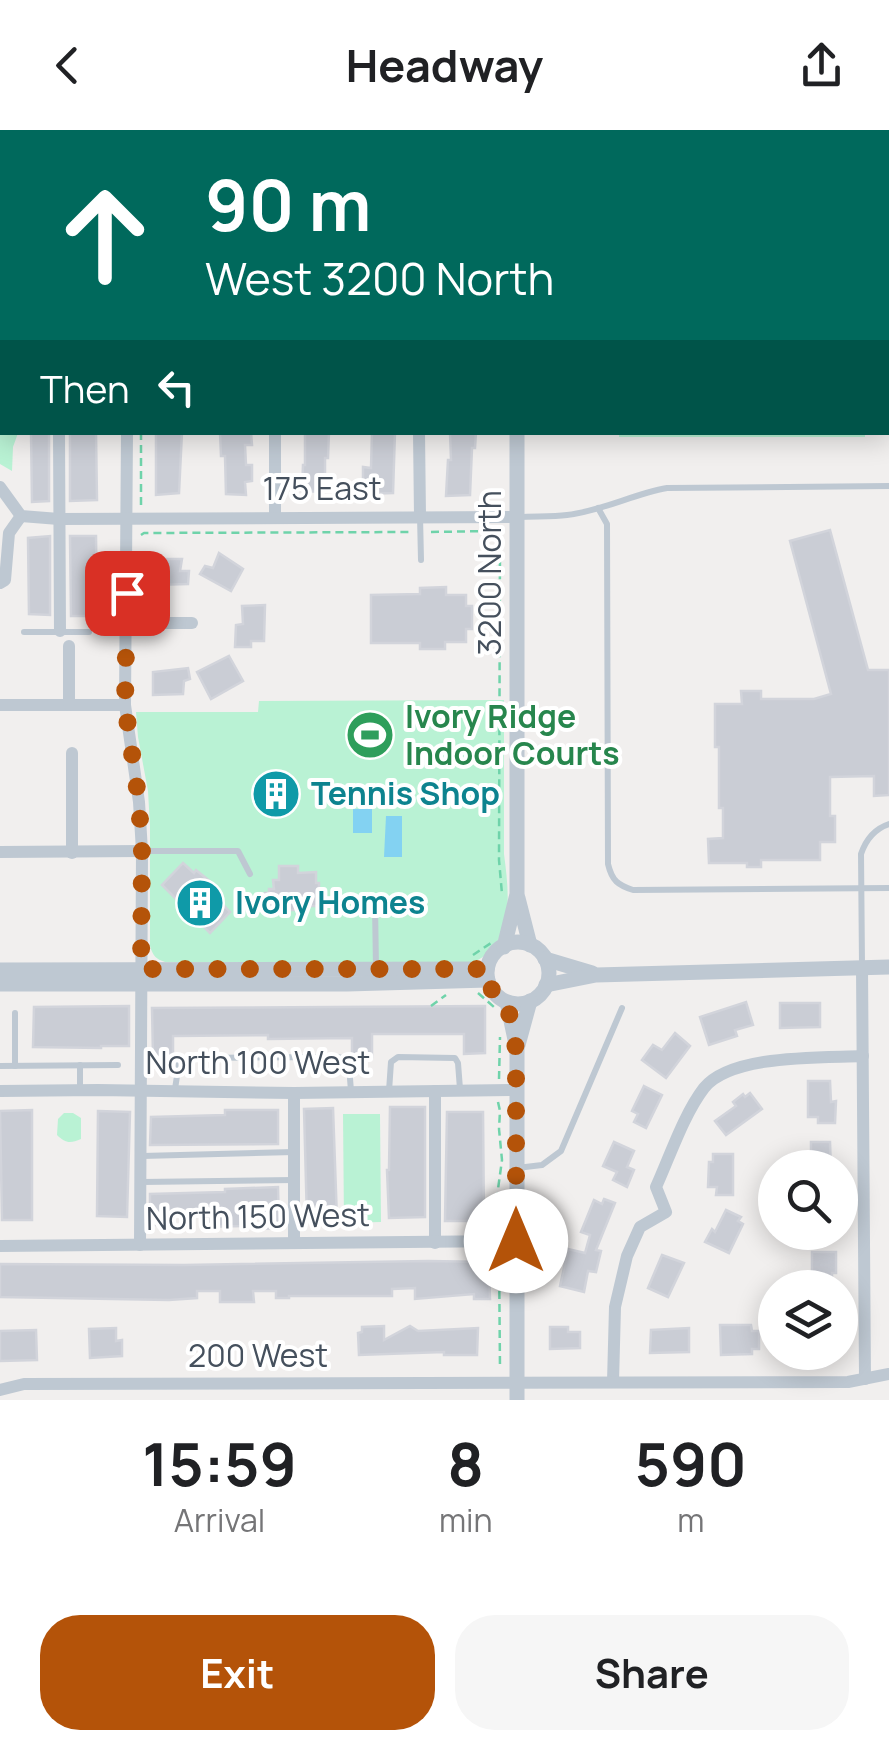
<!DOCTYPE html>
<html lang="en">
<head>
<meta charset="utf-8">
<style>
  :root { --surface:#fff; --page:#f6f6f6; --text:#202124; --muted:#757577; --accent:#b45309 }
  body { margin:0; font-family:Manrope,sans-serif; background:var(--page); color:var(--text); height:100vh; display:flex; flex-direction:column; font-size:38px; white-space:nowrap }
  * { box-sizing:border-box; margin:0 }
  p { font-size:32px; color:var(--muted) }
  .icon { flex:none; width:55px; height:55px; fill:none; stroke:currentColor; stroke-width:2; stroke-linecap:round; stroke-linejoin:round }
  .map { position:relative; height:1270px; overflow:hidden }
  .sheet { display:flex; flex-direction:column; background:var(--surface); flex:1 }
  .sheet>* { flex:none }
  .banner { position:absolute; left:0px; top:0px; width:890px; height:305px; box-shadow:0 5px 25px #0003; background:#00695c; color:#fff; overflow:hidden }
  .controls { position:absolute; left:758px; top:1020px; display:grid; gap:20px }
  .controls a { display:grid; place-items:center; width:100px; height:100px; border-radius:50%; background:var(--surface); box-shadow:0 5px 25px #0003; font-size:50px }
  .pin { position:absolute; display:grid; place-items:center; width:85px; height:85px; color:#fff; margin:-42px; border-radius:20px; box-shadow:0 5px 15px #0006 }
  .me { position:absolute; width:110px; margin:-55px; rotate:0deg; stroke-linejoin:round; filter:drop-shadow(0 0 8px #0008) }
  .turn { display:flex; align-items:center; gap:35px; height:210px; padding:0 40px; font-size:45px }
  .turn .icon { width:130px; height:130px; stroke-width:2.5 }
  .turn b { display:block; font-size:70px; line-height:85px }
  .then { display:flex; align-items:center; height:95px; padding:0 40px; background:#0003; gap:20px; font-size:38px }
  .eta { display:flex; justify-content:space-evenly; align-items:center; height:170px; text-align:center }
  .eta b { font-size:60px; font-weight:700; line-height:70px }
  .action { display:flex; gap:20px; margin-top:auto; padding:20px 40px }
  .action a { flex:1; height:115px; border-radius:40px; background:var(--accent); color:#fff; font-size:40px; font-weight:700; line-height:115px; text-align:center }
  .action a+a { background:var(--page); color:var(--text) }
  header { display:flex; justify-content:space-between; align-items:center; height:130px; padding:0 40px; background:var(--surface); font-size:45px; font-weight:700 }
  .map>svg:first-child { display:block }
  .green { fill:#b9f2d4 }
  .water { fill:#83d2f2 }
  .building { fill:#cacdd5; stroke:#d2d4db; stroke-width:2.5 }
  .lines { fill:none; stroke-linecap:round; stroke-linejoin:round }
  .path { stroke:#6fd3aa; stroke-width:2.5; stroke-dasharray:8 5; stroke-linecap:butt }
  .service { stroke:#bec8d2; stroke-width:6 }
  .minor { stroke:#bec8d2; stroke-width:12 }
  .tertiary { stroke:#bec8d2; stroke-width:15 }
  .route { stroke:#b45309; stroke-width:18; stroke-dasharray:0 32.4 }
  .labels { text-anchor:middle; stroke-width:8; stroke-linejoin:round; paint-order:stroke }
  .street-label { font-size:32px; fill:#45505d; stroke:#fff }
  .leisure-label { font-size:32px; font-weight:bold; fill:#27864d; stroke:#fff; text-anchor:start }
  .culture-label { font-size:32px; font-weight:bold; fill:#0d838f; stroke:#fff; text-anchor:start }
</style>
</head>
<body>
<header><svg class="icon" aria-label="back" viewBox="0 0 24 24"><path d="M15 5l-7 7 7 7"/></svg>Headway<svg class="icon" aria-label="share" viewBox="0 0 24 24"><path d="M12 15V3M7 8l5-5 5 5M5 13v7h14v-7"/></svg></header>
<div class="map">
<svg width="889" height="1270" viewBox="0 0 889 1270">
  <rect width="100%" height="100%" fill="#f1efee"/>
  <g class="green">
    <polygon points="2,244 2,302 18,303 13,317 12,341 0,334 0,249"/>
    <polygon points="619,303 865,302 865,307 619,307"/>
    <path d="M 504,570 L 504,724 C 509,763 516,813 472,833 L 165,832 C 156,829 153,826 150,816 L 150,696 L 148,661 L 138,607 L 136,582 L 258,582 L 259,571 Z"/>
    <path d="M 64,983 L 73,983 L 81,988 L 81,1009 C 70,1014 65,1013 57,1005 L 58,989 Z"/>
    <polygon points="343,984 380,984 381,1092 344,1093"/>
  </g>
  <g class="water">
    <rect x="353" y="679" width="19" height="24"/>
    <polygon points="386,686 402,686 402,727 384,727"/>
  </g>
  <g class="building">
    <polygon points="31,302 49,302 49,371 32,372"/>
    <polygon points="70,302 96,302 97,370 70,371"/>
    <polygon points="156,302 182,302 179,363 156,365"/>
    <polygon points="220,302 251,302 252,315 245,315 246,335 252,335 252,351 245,352 246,365 226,364 225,326 221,326"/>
    <polygon points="305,302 329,302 328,328 325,328 325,362 302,361 303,335 305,335"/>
    <polygon points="372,302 395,302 393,363 363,364 363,337 371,338"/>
    <polygon points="450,302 476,302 475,318 472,318 470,365 446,366 448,330 451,330"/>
    <polygon points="830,400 868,540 889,540 889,665 874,666 874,646 830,647 830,686 835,686 835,712 820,712 820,730 761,730 761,737 747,737 747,733 709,733 708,709 723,708 723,678 719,678 719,617 715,617 715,574 742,574 741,561 761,561 761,569 814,569 831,564 790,411"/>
    <polygon points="50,406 50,485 29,484 28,408"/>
    <polygon points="70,406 96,406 97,486 71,486"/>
    <polygon points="219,423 243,439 231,461 200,444 205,436 213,438"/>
    <polygon points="154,429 182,429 180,441 189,441 188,454 153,455"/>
    <polygon points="446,457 446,465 466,465 466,476 472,476 472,499 466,499 466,512 445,512 445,519 420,519 420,513 371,513 371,465 420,464 420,458"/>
    <polygon points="265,475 264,511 251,511 251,517 235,517 236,495 243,494 242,476"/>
    <polygon points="229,526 243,551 211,569 197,542"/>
    <polygon points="188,538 190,549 184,551 183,564 153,565 153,542"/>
    <polygon points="264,649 292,649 292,669 288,669 285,682 271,682 268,669 259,669 260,659 264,659"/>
    <polygon points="183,733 194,743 196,740 217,757 212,763 230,782 210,803 162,755"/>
    <polygon points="279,736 298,736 298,743 316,742 316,753 319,753 319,776 302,776 302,780 274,780 274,776 265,776 265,763 269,763 269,759 274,759 273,750 279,750"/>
    <polygon points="746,872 753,895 735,900 737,906 709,915 700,887"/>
    <polygon points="780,873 820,873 820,897 780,898"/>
    <polygon points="129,876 129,916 101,916 101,918 33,917 34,877"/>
    <polygon points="485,876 485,923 464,924 464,904 372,904 372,927 352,927 352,908 268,909 268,905 173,906 173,926 153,926 152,878"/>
    <polygon points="675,903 690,916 666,948 642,930 653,915 662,920"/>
    <polygon points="808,951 830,951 831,972 836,971 835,993 818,993 818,987 808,987"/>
    <polygon points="644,956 662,965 646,998 634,992 638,984 632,981"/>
    <polygon points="750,963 762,979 726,1005 715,991 736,976 733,972 743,964 745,967"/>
    <polygon points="390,977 425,977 425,1087 389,1088 387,1040 389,1040"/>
    <polygon points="333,978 337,1090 307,1090 304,979"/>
    <polygon points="32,980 32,1090 2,1090 0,981"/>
    <polygon points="225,980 278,980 278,1014 150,1015 151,987 225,985"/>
    <polygon points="98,981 130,982 127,1087 97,1086"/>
    <polygon points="447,982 483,982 484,1091 445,1091"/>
    <polygon points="614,1012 634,1021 627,1037 634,1040 627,1057 613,1050 617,1042 603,1036"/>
    <polygon points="811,1012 830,1012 831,1038 804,1038 804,1022 811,1022"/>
    <polygon points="713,1024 733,1024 733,1065 716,1065 717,1057 708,1057 709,1032 713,1032"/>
    <polygon points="278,1057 279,1098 261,1099 261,1086 243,1087 243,1096 202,1097 201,1085 161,1086 161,1095 150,1095 150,1064 225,1062 225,1059"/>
    <polygon points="604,1069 615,1073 596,1120 601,1121 596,1142 588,1141 584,1162 560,1156 568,1119 585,1123 590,1105 581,1102 594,1070 602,1074"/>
    <polygon points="726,1080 741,1087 738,1091 743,1094 729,1123 705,1112 712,1099 715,1102"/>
    <polygon points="812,1122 836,1122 836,1143 832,1143 832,1158 812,1158"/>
    <polygon points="662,1125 684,1133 668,1167 648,1158"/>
    <polygon points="428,1131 489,1132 490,1169 474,1169 474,1164 415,1169 415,1158 392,1159 392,1166 289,1166 289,1168 276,1168 276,1161 253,1161 254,1172 220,1172 220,1161 197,1161 197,1168 169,1170 0,1167 0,1134 184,1135"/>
    <polygon points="720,1195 751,1195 752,1201 759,1201 759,1219 752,1219 752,1224 721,1225"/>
    <polygon points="384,1196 384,1210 410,1196 418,1201 478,1198 477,1225 444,1225 444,1222 359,1225 358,1203 362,1202 362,1197"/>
    <polygon points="550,1197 568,1197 568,1202 580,1202 580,1218 550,1219"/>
    <polygon points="116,1198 116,1211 122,1210 122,1226 90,1228 89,1199"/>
    <polygon points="689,1198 689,1222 650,1223 651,1200"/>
    <polygon points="36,1200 37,1230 0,1231 0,1201"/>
  </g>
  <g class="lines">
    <g class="path">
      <polyline points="26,0 28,2"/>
      <polyline points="141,302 141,376"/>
      <polyline points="431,402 492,401 500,411 499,730 502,764"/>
      <polyline points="141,405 144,403 413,402"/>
      <polyline points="473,825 491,813"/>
      <polyline points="478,863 494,877"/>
      <polyline points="431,876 446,865"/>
      <polyline points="499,949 500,907"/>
      <polyline points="498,972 500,981 499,999 502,1030 498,1059 498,1099"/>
      <polyline points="499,1122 500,1239"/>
    </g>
    <g class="service">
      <path d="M 598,378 L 607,394 L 608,734 C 612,751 618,755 633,760 L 889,758"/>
      <polyline points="420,386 421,430"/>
      <path d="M 519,387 C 535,386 552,387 567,385 C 602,381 633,364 667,358 L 889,356"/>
      <polyline points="24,502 89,502"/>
      <polyline points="143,721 238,721 250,744"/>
      <polyline points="375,775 376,838"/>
      <path d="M 862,835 L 861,724 C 866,709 874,699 889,694"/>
      <polyline points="0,936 118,935"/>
      <polyline points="15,936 15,883"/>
      <polyline points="80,959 80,935"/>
      <polyline points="175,959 179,933 187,928 337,927 343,928 349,936 351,961"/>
      <polyline points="389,961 391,932 398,927 455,928 458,933 460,959"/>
      <polyline points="142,1026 294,1022"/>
      <polyline points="517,1038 542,1035 561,1021 622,878"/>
      <polyline points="142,1052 294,1050"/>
    </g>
    <g class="minor">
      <polyline points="7,0 9,2"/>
      <polyline points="184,0 186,2"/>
      <polyline points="364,0 366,2"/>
      <polyline points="0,105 2,109"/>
      <polyline points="0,178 2,175"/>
      <polyline points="59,302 60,501"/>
      <polyline points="127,302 125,575 139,672 142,721 140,1115"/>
      <polyline points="275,302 275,386"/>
      <polyline points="419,302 420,386"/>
      <polyline points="0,357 21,386 59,389 517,387"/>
      <polyline points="0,453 5,450 9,403 21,386"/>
      <polyline points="127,493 192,493"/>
      <polyline points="0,575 125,575"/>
      <polyline points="69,575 69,516"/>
      <polyline points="0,722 142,721"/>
      <polyline points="72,723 72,623"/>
      <polyline points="862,837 865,1249"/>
      <polyline points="0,961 98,960 294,963 516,960"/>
      <polyline points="294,1112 294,963"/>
      <polyline points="435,1113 435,961"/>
      <polyline points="0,1116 516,1111"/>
      <path d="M 613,1252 L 615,1177 L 627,1126 L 640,1097 L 666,1082 L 656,1057 C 670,1026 684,984 704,958 C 731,924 822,928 863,926"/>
      <polyline points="0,1260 24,1254 848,1252 889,1244"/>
    </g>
    <g class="tertiary">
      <polyline points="516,0 516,2"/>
      <polyline points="518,768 530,815"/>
      <circle cx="518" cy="843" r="31"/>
      <polyline points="504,817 517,764 517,302"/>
      <polyline points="545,829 592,843"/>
      <polyline points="0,840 487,839"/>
      <polyline points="0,854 347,854 488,850"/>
      <polyline points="546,855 596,845 889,837"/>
      <polyline points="507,872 517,919 517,1270"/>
      <polyline points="518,915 530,871"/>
    </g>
  </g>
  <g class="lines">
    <polyline class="route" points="127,463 125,575 139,672 142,722 141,839 488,839 488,850 492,860 507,872 516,919 516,1111"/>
  </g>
  <defs>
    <g id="stadium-disc" transform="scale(2.5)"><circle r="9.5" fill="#2e9e5b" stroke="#fff"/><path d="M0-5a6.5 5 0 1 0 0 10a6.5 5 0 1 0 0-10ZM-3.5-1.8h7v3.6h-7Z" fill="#fff"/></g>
    <g id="building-disc" transform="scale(2.5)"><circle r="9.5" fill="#0f9aa8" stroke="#fff"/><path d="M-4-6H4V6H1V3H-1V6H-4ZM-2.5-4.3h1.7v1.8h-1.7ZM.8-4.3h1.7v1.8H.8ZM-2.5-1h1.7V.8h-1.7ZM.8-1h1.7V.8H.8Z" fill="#fff"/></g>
  </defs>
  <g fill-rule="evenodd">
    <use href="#stadium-disc" x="370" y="605"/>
    <use href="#building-disc" x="276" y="664"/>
    <use href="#building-disc" x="200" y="773"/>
  </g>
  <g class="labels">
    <g class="street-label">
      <text x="322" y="370">175 East</text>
      <text transform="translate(490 443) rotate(-90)" y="11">3200 North</text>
      <text x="258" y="944">North 100 West</text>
      <text transform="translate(258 1087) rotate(-1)" y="11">North 150 West</text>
      <text x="258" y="1237">200 West</text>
    </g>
    <g class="leisure-label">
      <text x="405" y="598">Ivory Ridge<tspan x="405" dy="37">Indoor Courts</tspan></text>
    </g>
    <g class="culture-label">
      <text x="311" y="675">Tennis Shop</text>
      <text x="235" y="784">Ivory Homes</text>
    </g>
  </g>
</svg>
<div class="controls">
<a><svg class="icon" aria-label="search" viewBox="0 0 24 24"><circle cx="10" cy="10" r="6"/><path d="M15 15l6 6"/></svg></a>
<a><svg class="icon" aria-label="layers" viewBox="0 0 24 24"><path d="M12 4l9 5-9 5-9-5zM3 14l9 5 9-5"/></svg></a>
</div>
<div class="pin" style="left:127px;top:463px;background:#d93025"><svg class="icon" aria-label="arrive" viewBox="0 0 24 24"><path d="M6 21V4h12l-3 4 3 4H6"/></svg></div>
<svg class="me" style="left:516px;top:1111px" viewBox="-20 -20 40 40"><circle r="19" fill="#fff"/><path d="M0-13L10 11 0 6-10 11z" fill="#b45309"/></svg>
<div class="banner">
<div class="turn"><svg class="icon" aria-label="ahead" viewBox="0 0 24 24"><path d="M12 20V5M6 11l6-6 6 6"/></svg><div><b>90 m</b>West 3200 North</div></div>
<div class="then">Then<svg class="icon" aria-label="left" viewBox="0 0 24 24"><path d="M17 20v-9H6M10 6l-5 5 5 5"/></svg></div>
</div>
</div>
<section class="sheet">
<div class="eta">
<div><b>15:59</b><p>Arrival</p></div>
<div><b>8</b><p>min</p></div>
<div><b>590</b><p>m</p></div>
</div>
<div class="action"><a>Exit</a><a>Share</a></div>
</section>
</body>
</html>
